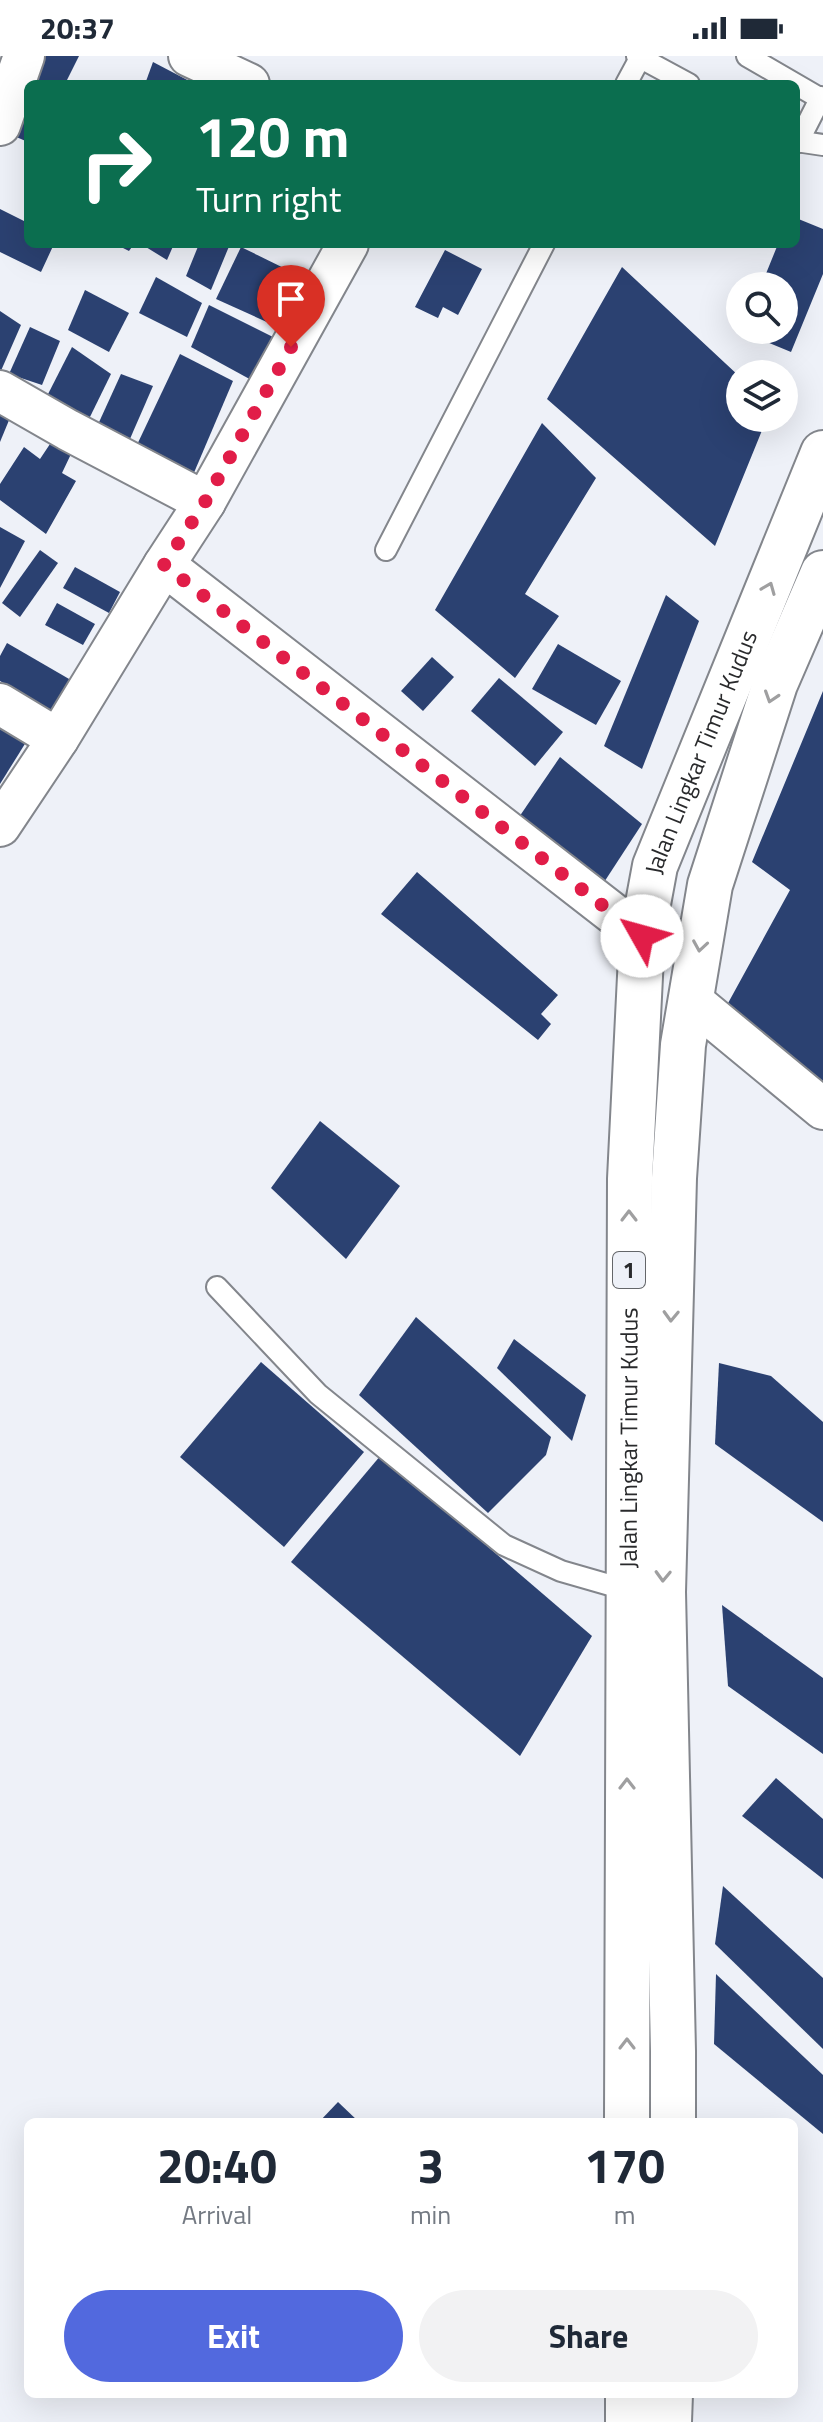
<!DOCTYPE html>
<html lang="en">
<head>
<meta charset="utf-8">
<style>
  :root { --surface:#fff; --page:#f2f2f3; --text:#1f2937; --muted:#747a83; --accent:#5269de }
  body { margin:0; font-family:"Titillium Web",sans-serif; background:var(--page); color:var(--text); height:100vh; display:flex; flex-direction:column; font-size:30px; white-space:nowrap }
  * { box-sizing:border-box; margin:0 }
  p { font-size:26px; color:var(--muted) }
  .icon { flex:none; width:44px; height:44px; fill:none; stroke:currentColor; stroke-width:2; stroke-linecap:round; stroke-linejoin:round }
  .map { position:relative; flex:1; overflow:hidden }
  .side { position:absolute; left:24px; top:2062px; width:774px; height:280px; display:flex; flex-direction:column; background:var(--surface); border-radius:12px; box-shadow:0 8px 32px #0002 }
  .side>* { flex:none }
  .top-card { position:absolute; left:24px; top:24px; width:776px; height:168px; border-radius:12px; box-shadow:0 8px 32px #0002; background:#0b6e4f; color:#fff; overflow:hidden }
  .tools { position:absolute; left:726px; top:216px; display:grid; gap:16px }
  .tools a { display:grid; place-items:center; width:72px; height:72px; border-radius:50%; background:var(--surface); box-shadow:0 8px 32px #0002; font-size:40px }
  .pin { position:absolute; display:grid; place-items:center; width:68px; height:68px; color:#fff; margin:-82px -34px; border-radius:50% 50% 50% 0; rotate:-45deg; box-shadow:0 0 8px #0007 }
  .pin .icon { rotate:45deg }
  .me { position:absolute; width:88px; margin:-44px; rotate:308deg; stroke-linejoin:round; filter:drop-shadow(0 0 6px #0008) }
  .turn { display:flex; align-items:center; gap:28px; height:168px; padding:0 40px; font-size:36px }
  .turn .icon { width:104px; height:104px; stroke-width:2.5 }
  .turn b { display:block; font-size:56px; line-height:68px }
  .eta { display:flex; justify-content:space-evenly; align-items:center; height:136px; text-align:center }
  .eta b { font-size:48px; font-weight:700; line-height:56px }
  .action { display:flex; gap:16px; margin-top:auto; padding:16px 40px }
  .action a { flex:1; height:92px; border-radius:48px; background:var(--accent); color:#fff; font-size:32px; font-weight:700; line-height:92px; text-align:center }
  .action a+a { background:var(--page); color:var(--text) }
  .status { display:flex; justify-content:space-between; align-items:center; height:56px; padding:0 40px; background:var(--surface); direction:ltr }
  .status svg { height:22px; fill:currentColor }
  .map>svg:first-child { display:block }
  .building { fill:#2b4171 }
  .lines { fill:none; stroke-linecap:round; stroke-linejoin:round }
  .service-casing { stroke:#83868c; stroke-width:24 }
  .minor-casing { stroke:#83868c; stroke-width:44 }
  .trunk-casing { stroke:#83868c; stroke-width:48 }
  .service { stroke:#fff; stroke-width:20 }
  .minor { stroke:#fff; stroke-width:40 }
  .trunk { stroke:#fff; stroke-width:44 }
  .oneway { stroke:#9f9fa0 }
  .route { stroke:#e11d48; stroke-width:14; stroke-dasharray:0 25.2 }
  .labels { text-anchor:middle; stroke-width:8; stroke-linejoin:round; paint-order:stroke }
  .shield { fill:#eef1f8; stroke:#646669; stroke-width:2 }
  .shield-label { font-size:22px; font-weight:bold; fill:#292a2c }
  .street-label { font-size:24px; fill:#292a2c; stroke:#eef1f8 }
</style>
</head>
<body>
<div class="status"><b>20:37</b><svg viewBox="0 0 49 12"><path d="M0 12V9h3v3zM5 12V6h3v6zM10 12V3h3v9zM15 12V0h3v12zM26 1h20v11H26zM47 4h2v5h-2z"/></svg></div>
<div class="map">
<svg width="823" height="2366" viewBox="0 0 823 2366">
  <rect width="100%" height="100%" fill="#eef1f8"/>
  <g class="building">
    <polygon points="31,0 79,0 65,28 36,28 23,22"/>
    <polygon points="153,6 195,28 145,28"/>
    <polygon points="28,38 28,86 14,80"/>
    <polygon points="0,153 28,167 28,188 54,188 41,216 0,196"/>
    <polygon points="796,162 823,173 823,218 791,296 738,274 784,274 784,230 761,230 778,188 796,188"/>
    <polygon points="115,188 134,188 129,195"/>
    <polygon points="141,188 174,188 167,204"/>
    <polygon points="199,188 230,188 211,234 186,220"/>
    <polygon points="241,191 298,219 269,267 216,243"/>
    <polygon points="445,194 482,213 458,259 443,251 438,262 415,251"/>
    <polygon points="622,211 740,321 740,362 767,362 715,490 547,343"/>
    <polygon points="156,221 202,247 187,281 139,257"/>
    <polygon points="85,234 129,257 109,296 68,274"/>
    <polygon points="209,249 275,282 255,326 191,291"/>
    <polygon points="0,255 21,269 0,317"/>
    <polygon points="30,271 60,285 42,329 9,318"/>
    <polygon points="72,291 111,318 88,365 45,344"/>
    <polygon points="180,298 233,325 193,419 135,393"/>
    <polygon points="121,318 153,330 126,392 95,375"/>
    <polygon points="0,352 12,357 0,386"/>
    <polygon points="542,367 596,422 525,538 559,560 515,622 435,554"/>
    <polygon points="52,385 71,398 62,417 76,425 46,478 0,444 0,428 24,391 40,403"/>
    <polygon points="0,471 25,485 0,532"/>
    <polygon points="40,494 58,507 20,561 2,547"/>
    <polygon points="75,511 120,536 109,557 63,532"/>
    <polygon points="666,539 699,565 642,713 604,690"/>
    <polygon points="57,547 95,568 83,589 45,569"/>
    <polygon points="7,587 76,627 57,658 0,625 0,600"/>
    <polygon points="558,588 621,625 596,669 532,633"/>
    <polygon points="432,601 454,621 423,655 401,635"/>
    <polygon points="499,622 563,676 535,710 471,655"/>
    <polygon points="823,635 823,1025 727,949 790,834 752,806"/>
    <polygon points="0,672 28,683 0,728"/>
    <polygon points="560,701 642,768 597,837 515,767"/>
    <polygon points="417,816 558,939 541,958 551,968 538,984 381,858"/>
    <polygon points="320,1065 400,1130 346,1203 271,1132"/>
    <polygon points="416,1261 551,1381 546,1399 488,1457 359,1339"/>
    <polygon points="514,1283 586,1339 572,1385 497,1312"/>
    <polygon points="261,1306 364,1396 284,1491 180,1401"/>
    <polygon points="719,1307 771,1320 823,1366 823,1466 715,1388"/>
    <polygon points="381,1399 592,1580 520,1700 291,1506"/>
    <polygon points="722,1549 823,1622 823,1698 728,1630"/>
    <polygon points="776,1722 823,1763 823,1823 742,1760"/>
    <polygon points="723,1830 823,1922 823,1993 715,1888"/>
    <polygon points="716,1918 823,2019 823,2078 714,1988"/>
    <polygon points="338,2046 359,2066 319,2066"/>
  </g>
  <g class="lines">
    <g class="service-casing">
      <g id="service">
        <polyline points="637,0 689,28"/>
        <polyline points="747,0 823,44"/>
        <polyline points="626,28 640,2"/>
        <polyline points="796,85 823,89"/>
        <polyline points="798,86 821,41"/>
        <polyline points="386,494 544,188"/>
        <polyline points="217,1231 318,1338 504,1489 561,1515 627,1534"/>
      </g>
    </g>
    <g class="minor-casing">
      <g id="minor">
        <polyline points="189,0 249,28"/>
        <polyline points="0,69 24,0"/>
        <polyline points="0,335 68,374 205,446"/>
        <polyline points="164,509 205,446 348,188"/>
        <polyline points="0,648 58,683"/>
        <polyline points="0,770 58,683 164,509 642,880"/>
        <polyline points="691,944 823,1053"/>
      </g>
    </g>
    <g class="trunk-casing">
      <g id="trunk">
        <path id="s1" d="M 627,2066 L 630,1123 L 642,880 L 655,810 L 823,397"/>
        <polyline points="673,2066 673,1995 663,1536 674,1122 683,989 710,829 775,628 823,517"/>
        <polyline points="628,2338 628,2366"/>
        <polyline points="669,2366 670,2338"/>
      </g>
    </g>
    <use href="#service" class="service"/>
    <use href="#minor" class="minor"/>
    <use href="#trunk" class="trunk"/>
  </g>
  <defs><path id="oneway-chevron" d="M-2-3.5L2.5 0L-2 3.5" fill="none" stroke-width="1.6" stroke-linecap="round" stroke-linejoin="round" transform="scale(2)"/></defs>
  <g class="oneway">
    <use href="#oneway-chevron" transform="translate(769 532) rotate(-68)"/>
    <use href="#oneway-chevron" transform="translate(771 641) rotate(108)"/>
    <use href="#oneway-chevron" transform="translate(700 890) rotate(99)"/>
    <use href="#oneway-chevron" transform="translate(629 1160) rotate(-90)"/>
    <use href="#oneway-chevron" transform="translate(671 1260) rotate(92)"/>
    <use href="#oneway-chevron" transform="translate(663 1520) rotate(92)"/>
    <use href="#oneway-chevron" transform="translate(627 1728) rotate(-90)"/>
    <use href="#oneway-chevron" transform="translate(627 1988) rotate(-90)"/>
  </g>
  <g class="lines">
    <polyline class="route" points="291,291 205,446 164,509 642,880"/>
  </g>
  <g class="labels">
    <rect class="shield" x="613" y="1196" width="32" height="36" rx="6"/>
    <g class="shield-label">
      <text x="629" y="1222">1</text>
    </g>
    <g class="street-label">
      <text dy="8" stroke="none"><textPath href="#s1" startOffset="1380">Jalan Lingkar Timur Kudus</textPath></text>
      <text dy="8" stroke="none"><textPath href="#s1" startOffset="684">Jalan Lingkar Timur Kudus</textPath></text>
    </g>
  </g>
</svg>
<div class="tools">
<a><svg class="icon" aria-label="search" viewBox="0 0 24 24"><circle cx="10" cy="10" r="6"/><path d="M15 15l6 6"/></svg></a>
<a><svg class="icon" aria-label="layers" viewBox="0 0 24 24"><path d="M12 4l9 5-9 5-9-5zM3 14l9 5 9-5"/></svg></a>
</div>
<div class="pin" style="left:291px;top:291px;background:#d93025"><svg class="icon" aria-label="arrive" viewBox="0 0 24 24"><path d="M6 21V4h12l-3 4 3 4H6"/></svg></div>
<svg class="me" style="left:642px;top:880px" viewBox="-20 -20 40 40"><circle r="19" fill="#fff"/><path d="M0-13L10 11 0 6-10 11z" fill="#e11d48"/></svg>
<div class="top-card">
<div class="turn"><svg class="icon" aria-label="right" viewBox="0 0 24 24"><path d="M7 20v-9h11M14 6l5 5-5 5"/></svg><div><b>120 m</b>Turn right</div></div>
</div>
<section class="side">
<div class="eta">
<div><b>20:40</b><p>Arrival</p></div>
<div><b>3</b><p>min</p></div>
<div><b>170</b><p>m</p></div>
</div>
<div class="action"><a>Exit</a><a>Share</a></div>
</section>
</div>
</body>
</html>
